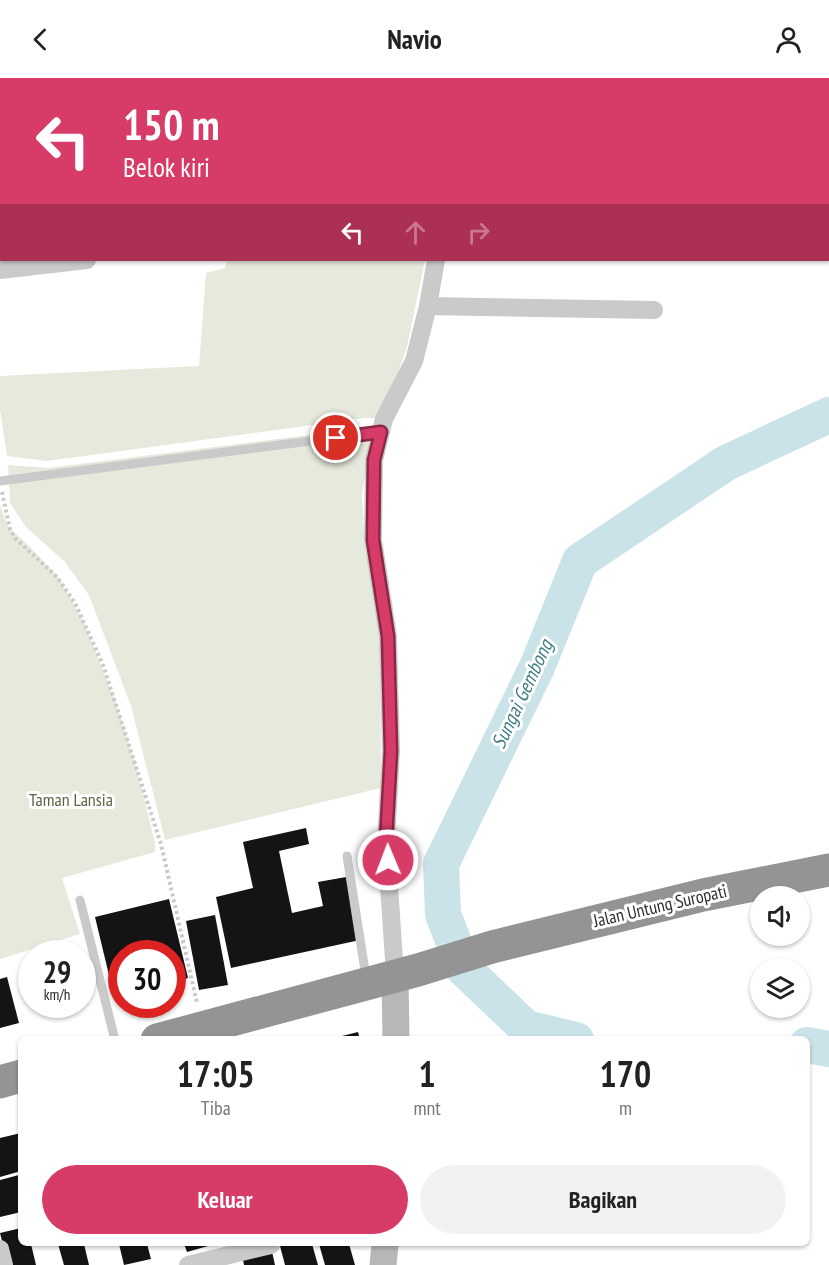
<!DOCTYPE html>
<html lang="id">
<head>
<meta charset="utf-8">
<style>
  :root { --surface:#fff; --page:#f2f2f2; --text:#222; --muted:#767676; --accent:#d73c68 }
  body { margin:0; font-family:"PT Sans Narrow",sans-serif; background:var(--page); color:var(--text); height:100vh; display:flex; flex-direction:column; font-size:22px; white-space:nowrap }
  * { box-sizing:border-box; margin:0 }
  p { font-size:20px; color:var(--muted) }
  .icon { flex:none; width:33px; height:33px; fill:none; stroke:currentColor; stroke-width:2; stroke-linecap:round; stroke-linejoin:round }
  .map { position:relative; flex:1; overflow:hidden }
  .details { position:absolute; left:18px; top:958px; width:792px; height:210px; display:flex; flex-direction:column; background:var(--surface); border-radius:9px; box-shadow:0 2px 4px #0004 }
  .details>* { flex:none }
  .hud { position:absolute; left:0px; top:0px; width:830px; height:183px; box-shadow:0 2px 4px #0004; background:#d73c68; color:#fff; overflow:hidden }
  .fabs { position:absolute; left:750px; top:808px; display:grid; gap:12px }
  .fabs a { display:grid; place-items:center; width:60px; height:60px; border-radius:50%; background:var(--surface); box-shadow:0 2px 4px #0004; font-size:30px }
  .speed { position:absolute; left:18px; top:862px; display:flex; gap:12px; font-size:30px; font-weight:700; text-align:center }
  .speed>* { display:grid; place-content:center; width:78px; height:78px; border-radius:50%; background:var(--surface); box-shadow:0 2px 4px #0004; line-height:1 }
  .speed small { font-size:15px; font-weight:400 }
  .speed .limit { border:9px solid #d22; background:#fff; color:#111 }
  .pin { position:absolute; display:grid; place-items:center; width:51px; height:51px; color:#fff; margin:-26px; border:3px solid #fff; border-radius:50%; box-shadow:0 2px 6px #0007 }
  .me { position:absolute; width:66px; margin:-33px; rotate:359deg; stroke-linejoin:round; filter:drop-shadow(0 0 4px #0008) }
  .turn { display:flex; align-items:center; gap:21px; height:126px; padding:0 24px; font-size:27px }
  .turn .icon { width:78px; height:78px; stroke-width:2.5 }
  .turn b { display:block; font-size:42px; line-height:51px }
  .lanes { display:flex; align-items:center; height:57px; padding:0 24px; background:#0003; justify-content:center; gap:30px; direction:ltr }
  .lanes .off { opacity:.35 }
  .eta { display:flex; justify-content:space-evenly; align-items:center; height:102px; text-align:center }
  .eta b { font-size:36px; font-weight:700; line-height:42px }
  .action { display:flex; gap:12px; margin-top:auto; padding:12px 24px }
  .action a { flex:1; height:69px; border-radius:36px; background:var(--accent); color:#fff; font-size:24px; font-weight:700; line-height:69px; text-align:center }
  .action a+a { background:var(--page); color:var(--text) }
  header { display:flex; justify-content:space-between; align-items:center; height:78px; padding:0 24px; background:var(--surface); font-size:27px; font-weight:700 }
  .map>svg:first-child { display:block }
  .green { fill:#e6eadc }
  .lines { fill:none; stroke-linecap:round; stroke-linejoin:round }
  .river { stroke:#c9e3e8; stroke-width:36 }
  .building { fill:#141414 }
  .path { stroke:#cacaca; stroke-width:4; stroke-dasharray:3 3; stroke-linecap:butt }
  .lane { stroke:#cacaca; stroke-width:9 }
  .street { stroke:#cacaca; stroke-width:18 }
  .secondary { stroke:#b7b7b7; stroke-width:27 }
  .highway { stroke:#949494; stroke-width:33 }
  .route-casing { stroke:#8c2744; stroke-width:15 }
  .route { stroke:#d73c68; stroke-width:10 }
  .labels { text-anchor:middle; stroke-width:6; stroke-linejoin:round; paint-order:stroke }
  .park-label { font-size:18px; fill:#59653e; stroke:#fff }
  .street-label { font-size:18px; fill:#2d2d2d; stroke:#fff }
  .water-label { font-size:20px; font-style:italic; fill:#427c89; stroke:#fff }
</style>
</head>
<body>
<header><svg class="icon" aria-label="back" viewBox="0 0 24 24"><path d="M15 5l-7 7 7 7"/></svg>Navio<svg class="icon" aria-label="person" viewBox="0 0 24 24"><circle cx="12" cy="8" r="4"/><path d="M4 21q1-7 8-7t8 7"/></svg></header>
<div class="map">
<svg width="829" height="1187" viewBox="0 0 829 1187">
  <rect width="100%" height="100%" fill="#fff"/>
  <g class="green">
    <polygon points="227,182 425,182 407,269 392,311 377,340 364,340 47,383 7,378 0,332 0,298 199,288 206,195 225,190"/>
    <polygon points="372,349 362,417 365,469 380,549 381,710 165,762 131,628 89,517 64,483 26,449 10,425 8,387 48,390"/>
    <polygon points="0,427 8,449 26,465 59,500 85,547 117,628 137,692 155,765 155,774 62,800 80,856 0,881"/>
  </g>
  <g class="lines">
    <g class="river">
      <polyline points="576,962 526,950 464,891 443,836 441,786 537,589 580,483 726,385 829,337"/>
      <polyline points="807,967 829,971"/>
    </g>
  </g>
  <g class="building">
    <polygon points="306,750 309,766 279,773 292,835 323,828 318,804 346,799 360,862 231,890 216,819 253,810 243,764"/>
    <polygon points="169,821 188,900 172,904 172,876 122,876 122,916 114,918 95,839"/>
    <polygon points="215,837 228,907 199,912 186,843"/>
    <polygon points="7,899 19,945 0,950 0,901"/>
    <polygon points="358,954 360,962 330,962 330,961"/>
    <polygon points="21,1055 21,1093 0,1099 0,1060"/>
    <polygon points="19,1097 21,1106 21,1134 0,1139 0,1102"/>
    <polygon points="21,1150 21,1166 31,1166 36,1187 8,1187 0,1155"/>
    <polygon points="58,1166 84,1166 89,1187 64,1187"/>
    <polygon points="119,1166 147,1166 151,1181 124,1187"/>
    <polygon points="184,1166 215,1166 187,1174"/>
    <polygon points="289,1166 312,1166 318,1187 285,1187 280,1168"/>
    <polygon points="319,1166 349,1166 355,1187 325,1187"/>
    <polygon points="271,1169 275,1187 244,1187 242,1177"/>
  </g>
  <g class="lines">
    <polyline class="path" points="2,414 10,451 15,460 57,499 75,525 103,587 161,766 197,925"/>
    <g class="lane">
      <polyline points="0,403 381,354"/>
      <polyline points="347,778 366,899"/>
      <polyline points="80,822 115,962"/>
    </g>
    <g class="street">
      <polyline points="495,0 495,2"/>
      <polyline points="148,2 148,0"/>
      <polyline points="0,192 87,182"/>
      <polyline points="428,228 654,232"/>
      <polyline points="395,897 386,763 391,673 388,558 373,462 374,382 384,341 414,283 428,228 436,182"/>
      <polyline points="0,1171 4,1187"/>
      <polyline points="188,1187 271,1167"/>
    </g>
    <g class="secondary">
      <polyline points="395,897 396,962"/>
      <polyline points="383,1187 385,1166"/>
    </g>
    <g class="highway">
      <polyline points="157,962 418,892 492,869 703,817 829,792"/>
      <polyline points="0,1004 21,998"/>
    </g>
  </g>
  <g class="lines">
    <g class="route-casing">
      <polyline id="route" points="336,360 381,354 374,382 373,462 388,558 391,673 386,763 388,782"/>
    </g>
    <use href="#route" class="route"/>
  </g>
  <g class="labels">
    <g class="park-label">
      <text x="71" y="728">Taman Lansia</text>
    </g>
    <g class="street-label">
      <text transform="translate(660 828) rotate(-13)" y="6">Jalan Untung Suropati</text>
    </g>
    <g class="water-label">
      <text transform="translate(522 616) rotate(-65)" y="7">Sungai Gembong</text>
    </g>
  </g>
</svg>
<div class="fabs">
<a><svg class="icon" aria-label="sound" viewBox="0 0 24 24"><path d="M4 9h4l5-4v14l-5-4H4zM17 9q2 3 0 6"/></svg></a>
<a><svg class="icon" aria-label="layers" viewBox="0 0 24 24"><path d="M12 4l9 5-9 5-9-5zM3 14l9 5 9-5"/></svg></a>
</div>
<div class="speed"><div>29<small>km/h</small></div><div class="limit">30</div></div>
<div class="pin" style="left:336px;top:360px;background:#d93025"><svg class="icon" aria-label="arrive" viewBox="0 0 24 24"><path d="M6 21V4h12l-3 4 3 4H6"/></svg></div>
<svg class="me" style="left:388px;top:782px" viewBox="-20 -20 40 40"><circle r="17" fill="#d73c68" stroke="#fff" stroke-width="3"/><path d="M0-11L8 9 0 5-8 9z" fill="#fff"/></svg>
<div class="hud">
<div class="turn"><svg class="icon" aria-label="left" viewBox="0 0 24 24"><path d="M17 20v-9H6M10 6l-5 5 5 5"/></svg><div><b>150 m</b>Belok kiri</div></div>
<div class="lanes"><svg class="icon" aria-label="left" viewBox="0 0 24 24"><path d="M17 20v-9H6M10 6l-5 5 5 5"/></svg><svg class="icon off" aria-label="ahead" viewBox="0 0 24 24"><path d="M12 20V5M6 11l6-6 6 6"/></svg><svg class="icon off" aria-label="right" viewBox="0 0 24 24"><path d="M7 20v-9h11M14 6l5 5-5 5"/></svg></div>
</div>
<section class="details">
<div class="eta">
<div><b>17:05</b><p>Tiba</p></div>
<div><b>1</b><p>mnt</p></div>
<div><b>170</b><p>m</p></div>
</div>
<div class="action"><a>Keluar</a><a>Bagikan</a></div>
</section>
</div>
</body>
</html>
